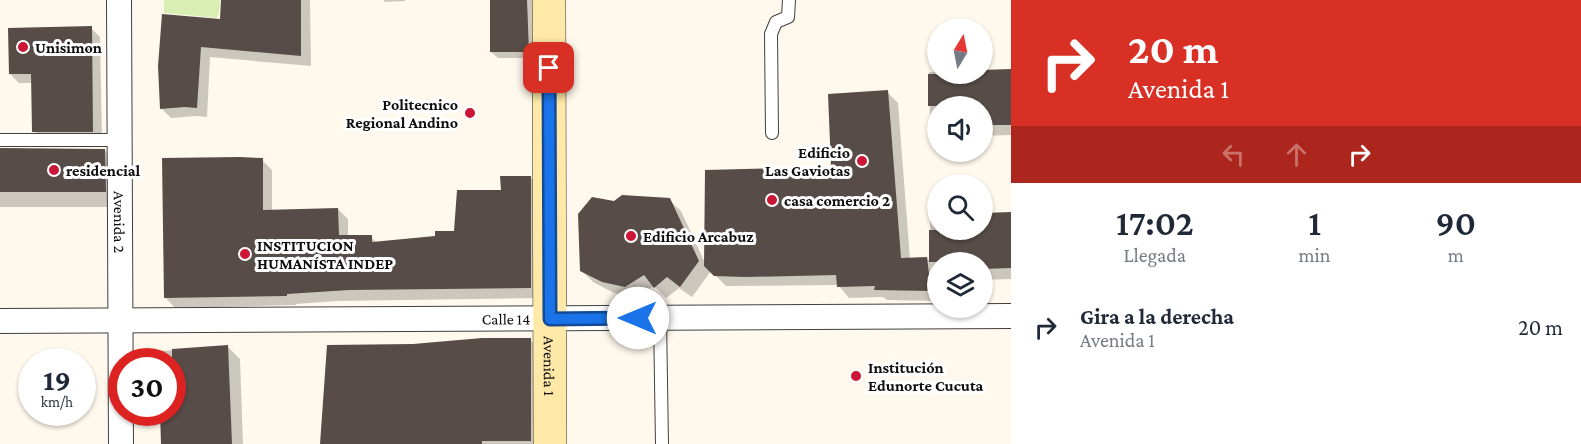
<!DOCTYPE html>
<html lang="es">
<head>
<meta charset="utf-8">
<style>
  :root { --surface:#fff; --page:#f2f2f3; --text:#1f2937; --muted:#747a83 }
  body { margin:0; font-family:"Crimson Pro",serif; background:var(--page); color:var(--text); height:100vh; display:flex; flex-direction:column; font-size:22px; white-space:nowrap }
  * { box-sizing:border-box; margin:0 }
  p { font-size:20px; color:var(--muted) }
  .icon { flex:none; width:33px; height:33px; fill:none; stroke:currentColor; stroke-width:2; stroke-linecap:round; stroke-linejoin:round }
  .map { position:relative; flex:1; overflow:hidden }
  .details { display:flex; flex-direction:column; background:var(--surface); width:570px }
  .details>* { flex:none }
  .top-card { background:#d93025; color:#fff; overflow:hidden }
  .needle { width:39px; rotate:10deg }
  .fabs { position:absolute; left:927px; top:18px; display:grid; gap:12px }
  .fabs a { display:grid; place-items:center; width:66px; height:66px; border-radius:50%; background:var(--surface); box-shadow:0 2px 4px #0004; font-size:30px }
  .speed { position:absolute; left:18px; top:348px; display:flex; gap:12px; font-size:30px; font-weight:700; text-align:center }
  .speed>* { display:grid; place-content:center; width:78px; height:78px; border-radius:50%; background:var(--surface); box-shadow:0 2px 4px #0004; line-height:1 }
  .speed small { font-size:15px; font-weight:400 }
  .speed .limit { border:9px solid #d22; background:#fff; color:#111 }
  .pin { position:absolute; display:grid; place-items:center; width:51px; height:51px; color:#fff; margin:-26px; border-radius:12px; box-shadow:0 3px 9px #0006 }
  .me { position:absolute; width:66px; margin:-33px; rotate:270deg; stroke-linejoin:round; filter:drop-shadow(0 0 4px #0008) }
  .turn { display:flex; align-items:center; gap:21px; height:126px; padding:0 18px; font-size:27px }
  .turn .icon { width:78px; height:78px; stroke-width:2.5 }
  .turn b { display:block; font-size:42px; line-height:51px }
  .lanes { display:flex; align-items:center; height:57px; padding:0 18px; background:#0003; justify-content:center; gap:30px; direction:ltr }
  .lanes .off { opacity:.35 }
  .eta { display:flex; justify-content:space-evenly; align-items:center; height:102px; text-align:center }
  .eta b { font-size:36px; font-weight:600; line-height:42px }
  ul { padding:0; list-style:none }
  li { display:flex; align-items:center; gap:18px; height:84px; padding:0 18px }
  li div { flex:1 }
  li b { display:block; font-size:22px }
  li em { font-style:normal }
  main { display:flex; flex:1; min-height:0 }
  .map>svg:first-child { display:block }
  .green { fill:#d9eeb2 }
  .shadow { fill:#0003 }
  .building { fill:#574c48 }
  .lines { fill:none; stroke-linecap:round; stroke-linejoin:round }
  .lane-casing { stroke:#404040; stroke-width:14 }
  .street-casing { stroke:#404040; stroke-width:26 }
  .secondary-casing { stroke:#2f2f2f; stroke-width:34 }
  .lane { stroke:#fff; stroke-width:12 }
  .street { stroke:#fff; stroke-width:24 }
  .secondary { stroke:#ffe9a8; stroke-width:33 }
  .route-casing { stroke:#114b97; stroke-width:15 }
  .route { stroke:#1a73e8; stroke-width:10 }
  .poi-dot { fill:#cb1638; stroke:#fff; stroke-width:2 }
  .labels { text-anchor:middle; stroke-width:6; stroke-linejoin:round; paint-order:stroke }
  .poi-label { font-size:16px; font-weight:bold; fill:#0d0d0d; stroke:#fff; text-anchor:start }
  .street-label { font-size:16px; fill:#0d0d0d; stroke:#fff }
</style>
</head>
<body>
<main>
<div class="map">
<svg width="1011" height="444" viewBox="0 0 1011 444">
  <rect width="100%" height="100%" fill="#fff9ed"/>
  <polygon class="green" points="164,0 220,0 219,12 217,18 164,13"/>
  <g class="shadow">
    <polygon points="223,0 310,0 311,66 210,57 207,117 196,116 171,118 161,108 160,66 221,20"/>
    <polygon points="383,0 405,0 405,1 385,2"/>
    <polygon points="491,0 533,0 535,58 498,58 491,52"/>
    <polygon points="91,28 100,37 102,140 43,140 34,131 33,83 19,83 10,74"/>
    <polygon points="1011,71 1011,135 982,136 982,106 938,106 938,133 930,125 929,72 938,72 938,74 982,74"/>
    <polygon points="887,92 898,103 910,259 927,258 931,262 930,217 938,216 938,230 982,230 1011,213 1011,279 982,280 982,262 938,262 938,301 887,300 883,297 849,298 838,285 726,286 711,271 692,297 679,288 666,298 654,286 637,297 614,293 593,282 581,270 615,202 669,200 681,211 705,263 833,169"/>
    <polygon points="0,149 105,150 120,166 121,207 0,207"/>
    <polygon points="262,160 272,170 272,211 338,209 348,219 348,237 371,237 377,243 437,238 455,233 502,191 530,177 540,187 540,298 337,301 296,304 296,305 175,308 165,297"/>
    <polygon points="530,340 543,352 543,444 322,444 413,345"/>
    <polygon points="228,347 240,359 243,444 162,444 172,412 172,362 160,362 160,351"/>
  </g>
  <g class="building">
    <polygon points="221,0 301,0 301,56 201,47 197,108 185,107 160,109 158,66 162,14 220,19"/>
    <polygon points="490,0 527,0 529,52 490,52"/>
    <polygon points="92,26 93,132 32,132 31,74 9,74 8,28"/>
    <polygon points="1011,69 1011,125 982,125 982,106 928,106 928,74 982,74 982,70"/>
    <polygon points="888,90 901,258 927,257 931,291 874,290 875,286 837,287 836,275 746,277 714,276 704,266 705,170 831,167 828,94"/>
    <polygon points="0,148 105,149 106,192 0,192"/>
    <polygon points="239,157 263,158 263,210 338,208 339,235 372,235 372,242 435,236 435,231 454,231 457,190 501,190 500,176 531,176 531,288 349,290 287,294 287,296 164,298 162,158"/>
    <polygon points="622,195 670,198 699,261 680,287 667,277 654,288 644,275 625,287 602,282 580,271 578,214 592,197 614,201"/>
    <polygon points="1011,212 1011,268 982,269 982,262 929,262 929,230 982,230 982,213"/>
    <polygon points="482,338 531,338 531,441 482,441 482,444 320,444 327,345 413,344"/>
    <polygon points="228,345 232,444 161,444 160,412 172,412 172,349"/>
  </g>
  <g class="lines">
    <g class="lane-casing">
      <g id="lane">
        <polyline points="772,133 771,34 776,22 788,17 789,0"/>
        <polyline points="0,140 119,140"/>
        <polyline points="660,318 662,444"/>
      </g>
    </g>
    <g class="street-casing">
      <g id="street">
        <path id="s1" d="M 119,0 L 121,444"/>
        <path id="s2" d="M 0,321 L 1011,316"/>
      </g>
    </g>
    <g class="secondary-casing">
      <g id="secondary">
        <path id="s3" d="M 549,0 L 550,444"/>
      </g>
    </g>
    <use href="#lane" class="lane"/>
    <use href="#street" class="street"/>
    <use href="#secondary" class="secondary"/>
  </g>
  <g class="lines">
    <g class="route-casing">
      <polyline id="route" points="549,68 550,319 638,318"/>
    </g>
    <use href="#route" class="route"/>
  </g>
  <g class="poi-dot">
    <circle cx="23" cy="47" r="6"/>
    <circle cx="470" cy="113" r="6"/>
    <circle cx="862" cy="161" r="6"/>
    <circle cx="54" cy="170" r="6"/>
    <circle cx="772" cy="200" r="6"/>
    <circle cx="631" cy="236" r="6"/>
    <circle cx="245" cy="254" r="6"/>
    <circle cx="856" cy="376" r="6"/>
  </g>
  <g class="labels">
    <g class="poi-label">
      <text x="35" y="53">Unisimon</text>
      <text x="458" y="110" text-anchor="end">Politecnico<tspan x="458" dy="18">Regional Andino</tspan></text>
      <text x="850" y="158" text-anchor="end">Edificio<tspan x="850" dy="18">Las Gaviotas</tspan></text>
      <text x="66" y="176">residencial</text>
      <text x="784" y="206">casa comercio 2</text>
      <text x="643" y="242">Edificio Arcabuz</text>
      <text x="257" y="251">INSTITUCION<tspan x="257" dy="18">HUMANÍSTA INDEP</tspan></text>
      <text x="868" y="373">Institución<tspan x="868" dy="18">Edunorte Cucuta</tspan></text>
    </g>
    <g class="street-label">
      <text dy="6" stroke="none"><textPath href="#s1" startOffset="222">Avenida 2</textPath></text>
      <text dy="6" stroke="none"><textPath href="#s2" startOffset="506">Calle 14</textPath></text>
      <text dy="6" stroke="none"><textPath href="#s3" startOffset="366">Avenida 1</textPath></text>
    </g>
  </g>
</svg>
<div class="fabs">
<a><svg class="needle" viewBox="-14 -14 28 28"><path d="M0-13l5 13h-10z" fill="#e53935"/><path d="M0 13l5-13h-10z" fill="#747a83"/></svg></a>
<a><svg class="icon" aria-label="sound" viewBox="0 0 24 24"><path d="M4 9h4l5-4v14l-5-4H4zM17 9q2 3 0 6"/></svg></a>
<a><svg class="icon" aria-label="search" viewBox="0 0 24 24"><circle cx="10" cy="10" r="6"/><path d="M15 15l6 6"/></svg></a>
<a><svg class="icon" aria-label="layers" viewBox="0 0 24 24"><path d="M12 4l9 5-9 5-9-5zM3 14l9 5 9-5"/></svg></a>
</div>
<div class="speed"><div>19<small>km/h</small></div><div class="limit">30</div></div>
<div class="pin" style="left:549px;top:68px;background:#d93025"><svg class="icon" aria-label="arrive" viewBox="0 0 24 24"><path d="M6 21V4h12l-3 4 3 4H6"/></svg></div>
<svg class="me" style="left:638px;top:318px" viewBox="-20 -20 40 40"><circle r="19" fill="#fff"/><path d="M0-13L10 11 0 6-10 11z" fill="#1a73e8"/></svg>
</div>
<section class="details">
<div class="top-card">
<div class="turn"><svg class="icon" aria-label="right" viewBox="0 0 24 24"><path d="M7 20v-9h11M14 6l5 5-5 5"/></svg><div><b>20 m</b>Avenida 1</div></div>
<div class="lanes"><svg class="icon off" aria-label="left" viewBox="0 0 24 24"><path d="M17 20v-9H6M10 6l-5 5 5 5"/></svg><svg class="icon off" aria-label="ahead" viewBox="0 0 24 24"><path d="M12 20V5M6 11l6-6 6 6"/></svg><svg class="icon" aria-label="right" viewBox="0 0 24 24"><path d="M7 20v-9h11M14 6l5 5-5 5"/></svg></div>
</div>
<div class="eta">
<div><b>17:02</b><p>Llegada</p></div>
<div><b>1</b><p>min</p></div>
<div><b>90</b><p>m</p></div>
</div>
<ul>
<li><svg class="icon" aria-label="right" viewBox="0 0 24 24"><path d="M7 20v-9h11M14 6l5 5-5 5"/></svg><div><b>Gira a la derecha</b><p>Avenida 1</p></div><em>20 m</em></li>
</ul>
</section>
</main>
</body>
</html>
